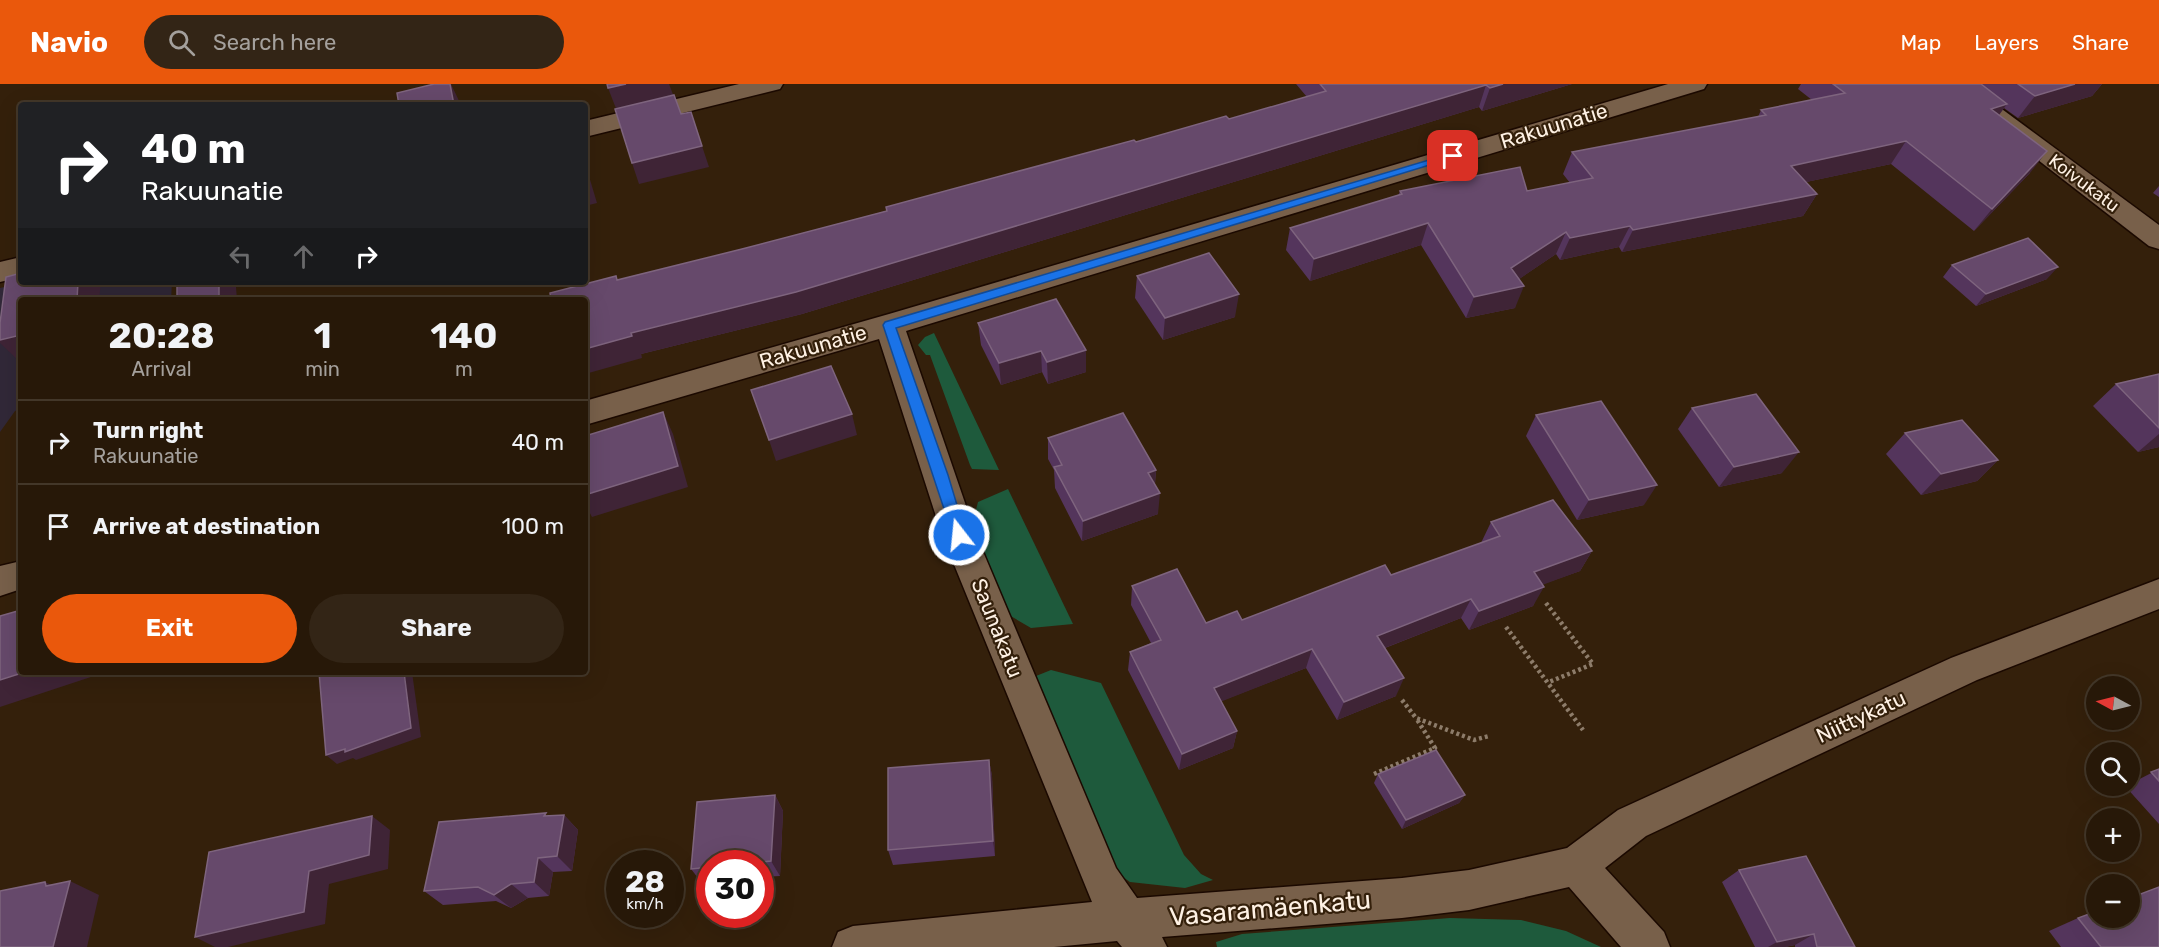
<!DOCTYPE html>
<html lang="en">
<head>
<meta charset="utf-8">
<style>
  :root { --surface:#271808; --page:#332516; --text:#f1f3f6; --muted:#a4a09c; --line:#433729; --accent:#ea580c }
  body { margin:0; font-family:Rubik,sans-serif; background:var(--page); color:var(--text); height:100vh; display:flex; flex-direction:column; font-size:22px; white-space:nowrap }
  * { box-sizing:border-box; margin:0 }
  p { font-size:20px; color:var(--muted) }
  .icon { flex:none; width:33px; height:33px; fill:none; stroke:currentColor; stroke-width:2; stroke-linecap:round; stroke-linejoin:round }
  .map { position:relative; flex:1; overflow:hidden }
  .details { position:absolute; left:18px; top:213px; width:570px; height:378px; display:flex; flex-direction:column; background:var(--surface); border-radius:6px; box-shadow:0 6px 24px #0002,0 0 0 2px var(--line) }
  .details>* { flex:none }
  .top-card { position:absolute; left:18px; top:18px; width:570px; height:183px; border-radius:6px; box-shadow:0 6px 24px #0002,0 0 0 2px var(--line); background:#202124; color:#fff; overflow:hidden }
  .needle { width:39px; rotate:277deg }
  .controls { position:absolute; left:2086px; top:592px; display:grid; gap:12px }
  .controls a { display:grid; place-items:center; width:54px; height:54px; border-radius:50%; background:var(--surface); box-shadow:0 6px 24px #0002,0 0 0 2px var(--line); font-size:30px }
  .speed { position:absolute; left:606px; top:766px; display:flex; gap:12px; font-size:30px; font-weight:700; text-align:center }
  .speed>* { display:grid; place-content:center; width:78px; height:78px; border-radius:50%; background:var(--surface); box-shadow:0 6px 24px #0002,0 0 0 2px var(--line); line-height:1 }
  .speed small { font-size:15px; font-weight:400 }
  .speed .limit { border:9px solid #d22; background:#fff; color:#111 }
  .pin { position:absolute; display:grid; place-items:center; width:51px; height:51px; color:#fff; margin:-26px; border-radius:12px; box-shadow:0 3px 9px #0006 }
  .me { position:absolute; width:66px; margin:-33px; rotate:344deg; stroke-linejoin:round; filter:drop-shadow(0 0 4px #0008) }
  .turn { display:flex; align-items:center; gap:21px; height:126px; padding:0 24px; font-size:27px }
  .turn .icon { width:78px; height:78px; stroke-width:2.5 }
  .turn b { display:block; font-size:42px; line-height:51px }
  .lanes { display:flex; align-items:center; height:57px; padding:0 24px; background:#0003; justify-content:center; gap:30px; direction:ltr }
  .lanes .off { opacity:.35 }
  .eta { display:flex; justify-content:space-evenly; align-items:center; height:102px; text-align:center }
  .eta b { font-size:36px; font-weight:700; line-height:42px }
  .button { display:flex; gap:12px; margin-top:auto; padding:12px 24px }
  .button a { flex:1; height:69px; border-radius:36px; background:var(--accent); color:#fff; font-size:24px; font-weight:700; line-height:69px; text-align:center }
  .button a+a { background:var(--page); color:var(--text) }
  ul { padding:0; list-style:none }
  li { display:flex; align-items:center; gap:18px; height:84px; padding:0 24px; border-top:2px solid var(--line) }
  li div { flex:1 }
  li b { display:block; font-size:22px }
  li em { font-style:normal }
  header { display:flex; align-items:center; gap:36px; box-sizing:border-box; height:84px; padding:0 30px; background:var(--accent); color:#fff }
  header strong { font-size:28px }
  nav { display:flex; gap:33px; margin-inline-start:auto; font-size:21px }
  .search { width:420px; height:54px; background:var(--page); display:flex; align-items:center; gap:15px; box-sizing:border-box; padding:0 21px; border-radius:33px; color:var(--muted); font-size:22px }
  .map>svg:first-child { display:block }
  .commercial { fill:#312838 }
  .green { fill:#1e5a3c }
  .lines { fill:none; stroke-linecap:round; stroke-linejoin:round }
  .street-casing { stroke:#1b0900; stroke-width:3 }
  .path { stroke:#8d7c6a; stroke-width:4.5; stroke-dasharray:3 3; stroke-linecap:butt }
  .street { fill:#78604a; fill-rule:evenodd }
  .wall { fill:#54355c }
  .shaded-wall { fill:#3f2436 }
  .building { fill:#66496b; stroke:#7e647e; stroke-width:1.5 }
  .route { fill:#1a73e8; stroke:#114b97; stroke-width:1.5 }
  .labels { text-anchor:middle; stroke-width:4.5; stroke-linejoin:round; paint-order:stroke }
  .far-street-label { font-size:18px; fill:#fef1e4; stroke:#34200b }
  .street-label { font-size:21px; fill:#fef1e4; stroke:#34200b }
  .near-street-label { font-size:26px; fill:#fef1e4; stroke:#34200b }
</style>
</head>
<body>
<header>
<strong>Navio</strong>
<div class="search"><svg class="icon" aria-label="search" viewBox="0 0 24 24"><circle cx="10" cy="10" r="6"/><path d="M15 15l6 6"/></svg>Search here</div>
<nav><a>Map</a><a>Layers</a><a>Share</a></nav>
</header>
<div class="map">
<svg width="2159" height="863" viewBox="0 0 2159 863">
  <rect width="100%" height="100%" fill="#34200b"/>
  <polygon class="commercial" points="26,198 172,198 171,216 21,216 21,325 15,327 0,348 0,204"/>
  <g class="green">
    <polygon points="934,249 999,386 972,385 970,381 930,271 926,271 918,261 925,253"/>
    <polygon points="1008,405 1073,540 1031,544 1009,531 971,445 978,418"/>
    <polygon points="1051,586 1101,599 1184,771 1201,790 1213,796 1185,804 1130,798 1113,786 1031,601 1036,592"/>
    <polygon points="1450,834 1521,836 1566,847 1601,863 1217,863 1216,858 1242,850"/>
  </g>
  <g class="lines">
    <g class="street-casing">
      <g id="street">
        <polygon points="739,0 783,0 780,5 585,53 585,37"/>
        <polygon points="1668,0 1707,0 1704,5 906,247 976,451 1116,784 1137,814 1402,794 1469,786 1567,764 1618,726 1951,574 2159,495 2159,525 1977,596 1646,752 1605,784 1664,848 1670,863 1621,863 1569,803 1469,826 1402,834 1162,853 1167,863 1122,863 1117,857 1054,863 832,863 838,848 853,842 1092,818 942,451 879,255 585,341 585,317 889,230"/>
        <polygon points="1940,0 1968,0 2159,141 2159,165 2149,162"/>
        <polygon points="21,173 21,193 0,198 0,178"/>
        <polygon points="21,477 21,505 0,512 0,482"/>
      </g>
    </g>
    <g class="path">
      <polyline points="1546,519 1593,580 1549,598"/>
      <polyline points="1506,543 1583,646"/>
      <polyline points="1402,616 1416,634 1474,656 1489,652"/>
      <polyline points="1374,690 1435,664 1416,634"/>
    </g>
    <use href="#street" class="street"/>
  </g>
  <g class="wall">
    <polygon points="1296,0 1572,0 1482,27 1479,23 802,230 641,270 642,274 618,196 742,165 886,127 886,123 1229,35 1307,13"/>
    <polygon points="1801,0 2102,0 2092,12 2018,34 2004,24 1999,31 2030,89 1974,147 1891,80 1806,98 1817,110 1803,132 1622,168 1619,163 1560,176 1556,170 1519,195 1515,224 1466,234 1421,161 1310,197 1286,166 1290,144 1398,112 1400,107 1527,107 1570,99 1563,90 1572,68 1758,33 1761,26 1812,16 1798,5"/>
    <polygon points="2159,102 2159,113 2153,109"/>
    <polygon points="1952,181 2047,195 1976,222 1943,193"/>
    <polygon points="1137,192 1235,233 1163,256 1135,214"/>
    <polygon points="978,239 1086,266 1086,288 1048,300 1042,288 1001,301 981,261"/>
    <polygon points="2159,290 2159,363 2138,368 2093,322 2116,300"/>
    <polygon points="1692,324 1782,389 1719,403 1678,345"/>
    <polygon points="1536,331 1644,421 1577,436 1526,352"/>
    <polygon points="1905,349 1998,376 1977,397 1921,411 1886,370"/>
    <polygon points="1048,354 1156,386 1155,400 1158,430 1082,457 1055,404 1054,386 1048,375"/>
    <polygon points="1491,438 1592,467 1580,487 1543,500 1533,522 1469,546 1461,534 1385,564 1396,612 1337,636 1306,584 1221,617 1237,647 1233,664 1179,686 1128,586 1130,568 1151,559 1131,521 1132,502 1206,539 1242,536 1391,491 1481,459"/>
    <polygon points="989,676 992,692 995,772 893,781 888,766"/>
    <polygon points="2159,685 2159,740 2125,702 2130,702 2130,700"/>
    <polygon points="1378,690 1465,711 1459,719 1402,745 1374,699"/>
    <polygon points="775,711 783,727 780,792 760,793 760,780 710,780 710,798 702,799 691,785"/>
    <polygon points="564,731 578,746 572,787 553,788 549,812 528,814 511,824 496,817 443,821 424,807 549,732"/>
    <polygon points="1739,786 1855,863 1795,863 1795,861 1785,863 1755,863 1722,798"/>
    <polygon points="2078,834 2159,863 2061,863 2049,847"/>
  </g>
  <g class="shaded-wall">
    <polygon points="450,0 451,0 461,21 454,21"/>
    <polygon points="626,0 669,0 674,13 617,27 608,4"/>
    <polygon points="1503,0 1572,0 1482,27 1490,4"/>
    <polygon points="2075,0 2102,0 2092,12 2018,34 2035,12"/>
    <polygon points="1486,1 1479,23 802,230 641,270 642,274 585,290 585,265 631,249"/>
    <polygon points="2007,20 1991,42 1991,25"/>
    <polygon points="1906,57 1891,80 1778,104 1791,82"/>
    <polygon points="702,62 709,83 639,100 632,79"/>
    <polygon points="2047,67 2030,89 1974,147 1992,125"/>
    <polygon points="585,79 597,119 585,122"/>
    <polygon points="1817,110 1803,132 1622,168 1633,146"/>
    <polygon points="1428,139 1421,161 1310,197 1314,175"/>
    <polygon points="1630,142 1619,163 1560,176 1570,154"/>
    <polygon points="1566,148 1556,170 1503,206 1511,184"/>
    <polygon points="2058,183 2047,195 1976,222 1986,210"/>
    <polygon points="78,198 101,198 99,216 77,216"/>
    <polygon points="219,198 256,198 236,203 237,216 219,216"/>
    <polygon points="1524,202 1515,224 1466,234 1474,213"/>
    <polygon points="1239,210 1235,233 1163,256 1165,234"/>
    <polygon points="21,251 21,279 0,259 0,256"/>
    <polygon points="1086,266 1086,288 1048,300 1047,278"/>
    <polygon points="1041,267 1042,288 1001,301 999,279"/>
    <polygon points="663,328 673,350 688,403 592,433 585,420 585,411"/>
    <polygon points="852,330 857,351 776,377 769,356"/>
    <polygon points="2159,350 2159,363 2138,368"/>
    <polygon points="1799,368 1782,389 1719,403 1734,383"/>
    <polygon points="1998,376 1977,397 1921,411 1941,390"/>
    <polygon points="1156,386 1154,407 1148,389"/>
    <polygon points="1657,401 1644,421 1577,436 1589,416"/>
    <polygon points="1160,409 1158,430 1082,457 1083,437"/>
    <polygon points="1592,467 1580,487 1523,508 1534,488"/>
    <polygon points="1544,503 1533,522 1469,546 1479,527"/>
    <polygon points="1471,515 1461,534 1369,570 1377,552"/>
    <polygon points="1312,565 1306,584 1210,622 1214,604"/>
    <polygon points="25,588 103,588 103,589 0,623 0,596"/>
    <polygon points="404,588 412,588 421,653 356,676 353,674 337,680 326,671"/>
    <polygon points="1404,594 1396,612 1337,636 1344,618"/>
    <polygon points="1237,647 1233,664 1179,686 1182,670"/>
    <polygon points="989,676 992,692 995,772 993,757"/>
    <polygon points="775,711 783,727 780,792 771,777"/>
    <polygon points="1465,711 1459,719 1402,745 1406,736"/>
    <polygon points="564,731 578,746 572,787 557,772"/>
    <polygon points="372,732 390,746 388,785 329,800 325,840 228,863 215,863 195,853 309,787"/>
    <polygon points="538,774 553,788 549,812 534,798"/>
    <polygon points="70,797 99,811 87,863 53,863 45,798 67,808"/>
    <polygon points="511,800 528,814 511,824 494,811"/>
    <polygon points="1814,850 1795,861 1785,863 1768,863 1777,858"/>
  </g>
  <g class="building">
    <polygon points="434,0 450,0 454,21 399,21 397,9"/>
    <polygon points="607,0 626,0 608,4"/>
    <polygon points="1320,0 1503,0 1490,4 1486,1 796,208 631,249 632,252 585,265 585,216 550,216 551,216 550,209 616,192 617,196 742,165 887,127 886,123 1134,56 1136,58 1226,32 1229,35 1326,7"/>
    <polygon points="1833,0 1981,0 2007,20 1991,25 2047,67 1992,125 1906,57 1791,82 1817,110 1633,146 1630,142 1570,154 1566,148 1511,184 1524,202 1474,213 1428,139 1314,175 1290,144 1402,110 1400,107 1520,83 1527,107 1593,94 1572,68 1766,31 1761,26 1845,9"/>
    <polygon points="2018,0 2075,0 2035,12"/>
    <polygon points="674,11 681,30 691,28 702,62 632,79 615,25"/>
    <polygon points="2028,154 2058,183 1986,210 1952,181"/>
    <polygon points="1209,169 1239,210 1165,234 1137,192"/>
    <polygon points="21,189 21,198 78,198 77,216 21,216 21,251 0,256 0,239 6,193"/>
    <rect x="177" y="198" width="42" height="18"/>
    <polygon points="1056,215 1086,266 1047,278 1041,267 999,279 978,239"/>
    <polygon points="831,282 852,330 769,356 751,306"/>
    <polygon points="2159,290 2159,344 2116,300"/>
    <polygon points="1756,310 1799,368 1734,383 1692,324"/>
    <polygon points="1601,317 1657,401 1589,416 1536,331"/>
    <polygon points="663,328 678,382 585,411 585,352"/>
    <polygon points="1123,329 1156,386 1148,389 1160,409 1083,437 1054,383 1062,381 1048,354"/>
    <polygon points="1962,336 1998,376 1941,390 1905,349"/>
    <polygon points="1553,416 1592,467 1534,488 1544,503 1479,527 1471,515 1377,552 1404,594 1344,618 1312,565 1214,604 1237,647 1182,670 1130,568 1161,556 1132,502 1177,485 1206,539 1237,527 1242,536 1385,481 1391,491 1500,452 1491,438"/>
    <polygon points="21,526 21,588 25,588 0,596 0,532"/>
    <polygon points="319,588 404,588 411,644 345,668 345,665 326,671"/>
    <polygon points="1436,666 1465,711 1406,736 1378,690"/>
    <polygon points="989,676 993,757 888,766 888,684"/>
    <polygon points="2159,685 2159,697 2151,688"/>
    <polygon points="775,711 771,777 743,780 710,780 710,783 691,785 697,718"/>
    <polygon points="546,729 544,732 564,731 557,772 538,774 534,798 511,800 494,811 478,803 424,807 439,738"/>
    <polygon points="372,732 369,771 309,787 304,828 195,853 209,768"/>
    <polygon points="1806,772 1855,863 1817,863 1814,850 1777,858 1739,786"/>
    <polygon points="70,797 53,863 0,863 0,807 45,798 46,802"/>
    <polygon points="2159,803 2159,863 2101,863 2078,834 2097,827 2097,834 2130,834 2130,814"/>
  </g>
  <polygon class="route" points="1449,70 1459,72 896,244 948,391 966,451 964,455 954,455 883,241 885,238"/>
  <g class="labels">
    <g class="far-street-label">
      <text transform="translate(2084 99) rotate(37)" y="6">Koivukatu</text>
    </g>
    <g class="street-label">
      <text transform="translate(1554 42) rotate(-17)" y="7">Rakuunatie</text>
      <text transform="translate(813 263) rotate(-16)" y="7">Rakuunatie</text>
      <text transform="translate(997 544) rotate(68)" y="7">Saunakatu</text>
      <text transform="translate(1861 633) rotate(-25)" y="7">Niittykatu</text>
    </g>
    <g class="near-street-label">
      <text transform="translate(1270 824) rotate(-5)" y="9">Vasaramäenkatu</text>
    </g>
  </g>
</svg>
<div class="controls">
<a><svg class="needle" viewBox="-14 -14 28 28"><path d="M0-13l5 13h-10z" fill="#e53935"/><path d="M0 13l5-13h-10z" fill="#a4a09c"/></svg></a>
<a><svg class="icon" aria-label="search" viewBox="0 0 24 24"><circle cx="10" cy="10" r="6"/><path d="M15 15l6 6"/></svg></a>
<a>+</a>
<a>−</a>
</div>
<div class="speed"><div>28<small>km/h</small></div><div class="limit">30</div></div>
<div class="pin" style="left:1453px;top:72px;background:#d93025"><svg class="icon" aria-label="arrive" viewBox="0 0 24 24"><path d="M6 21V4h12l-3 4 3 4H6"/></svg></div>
<svg class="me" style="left:959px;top:451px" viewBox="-20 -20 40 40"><circle r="17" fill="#1a73e8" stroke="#fff" stroke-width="3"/><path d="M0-11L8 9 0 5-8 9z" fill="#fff"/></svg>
<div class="top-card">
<div class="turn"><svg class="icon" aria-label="right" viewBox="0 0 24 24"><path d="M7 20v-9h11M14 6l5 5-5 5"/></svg><div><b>40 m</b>Rakuunatie</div></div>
<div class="lanes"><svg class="icon off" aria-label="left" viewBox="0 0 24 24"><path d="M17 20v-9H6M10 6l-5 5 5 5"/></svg><svg class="icon off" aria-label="ahead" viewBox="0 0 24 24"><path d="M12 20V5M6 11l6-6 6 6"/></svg><svg class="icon" aria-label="right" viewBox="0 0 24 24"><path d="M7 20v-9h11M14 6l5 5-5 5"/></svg></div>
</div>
<section class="details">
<div class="eta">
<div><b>20:28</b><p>Arrival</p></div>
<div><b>1</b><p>min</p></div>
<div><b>140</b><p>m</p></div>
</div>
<ul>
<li><svg class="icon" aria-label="right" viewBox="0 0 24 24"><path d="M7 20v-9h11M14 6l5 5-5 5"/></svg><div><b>Turn right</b><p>Rakuunatie</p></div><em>40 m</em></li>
<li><svg class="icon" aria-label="arrive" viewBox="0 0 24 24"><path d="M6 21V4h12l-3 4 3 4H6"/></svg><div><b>Arrive at destination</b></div><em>100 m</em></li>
</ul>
<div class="button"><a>Exit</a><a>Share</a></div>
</section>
</div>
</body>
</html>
